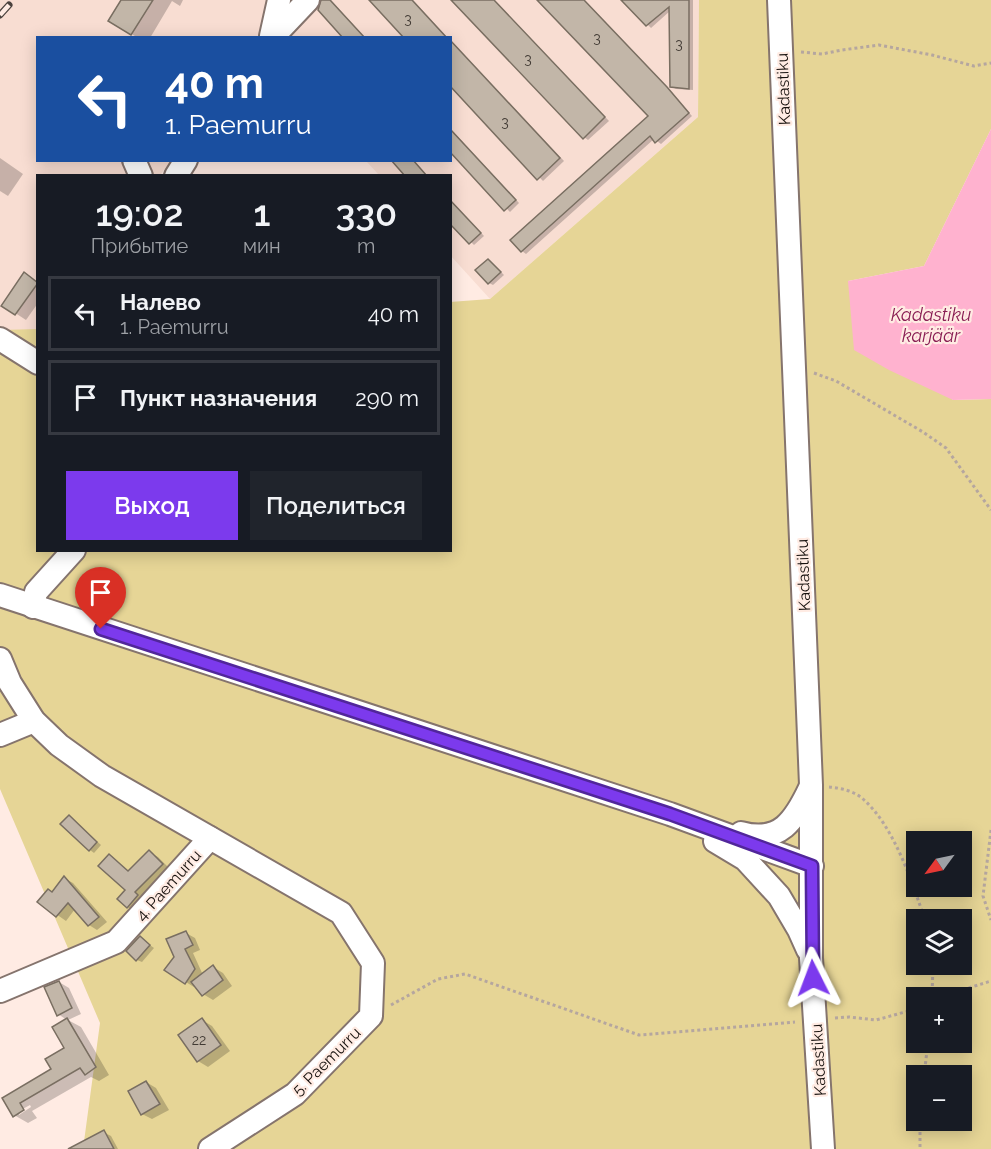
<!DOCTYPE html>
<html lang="ru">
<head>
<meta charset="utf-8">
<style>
  :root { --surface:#171b24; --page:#20242c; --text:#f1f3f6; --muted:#9ea1a6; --line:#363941; --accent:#7c3aed }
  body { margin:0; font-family:Raleway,sans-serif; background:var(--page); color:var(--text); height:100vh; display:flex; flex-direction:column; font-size:22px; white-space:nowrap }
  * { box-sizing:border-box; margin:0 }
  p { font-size:20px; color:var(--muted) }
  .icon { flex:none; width:33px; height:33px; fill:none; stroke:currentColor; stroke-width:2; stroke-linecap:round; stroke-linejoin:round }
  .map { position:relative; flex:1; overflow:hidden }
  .drawer { position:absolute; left:36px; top:174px; width:416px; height:378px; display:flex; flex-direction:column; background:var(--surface); border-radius:0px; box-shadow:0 3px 15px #0003 }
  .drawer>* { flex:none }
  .top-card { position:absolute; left:36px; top:36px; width:416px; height:126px; border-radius:0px; box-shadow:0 3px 15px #0003; background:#1a4fa0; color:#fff; overflow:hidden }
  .needle { width:39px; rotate:237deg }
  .fabs { position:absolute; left:906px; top:831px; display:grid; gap:12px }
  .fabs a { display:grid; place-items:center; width:66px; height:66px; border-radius:0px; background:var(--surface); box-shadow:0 3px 15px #0003; font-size:30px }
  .pin { position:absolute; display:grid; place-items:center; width:51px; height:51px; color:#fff; margin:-62px -26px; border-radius:50% 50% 50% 0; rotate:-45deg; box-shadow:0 0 6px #0007 }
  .pin .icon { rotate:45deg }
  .me { position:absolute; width:66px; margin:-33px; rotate:357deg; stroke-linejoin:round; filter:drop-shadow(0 0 4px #0008) }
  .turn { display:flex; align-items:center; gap:21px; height:126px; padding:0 30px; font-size:27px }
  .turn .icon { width:78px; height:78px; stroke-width:2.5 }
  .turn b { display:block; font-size:42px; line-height:51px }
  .eta { display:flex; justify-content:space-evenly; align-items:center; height:102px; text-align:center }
  .eta b { font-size:36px; font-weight:600; line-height:42px }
  .cta { display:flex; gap:12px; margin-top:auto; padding:12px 30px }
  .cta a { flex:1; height:69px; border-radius:0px; background:var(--accent); color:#fff; font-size:24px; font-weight:600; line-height:69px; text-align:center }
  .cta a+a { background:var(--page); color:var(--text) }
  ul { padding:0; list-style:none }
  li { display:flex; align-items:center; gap:18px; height:75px; margin:0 12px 9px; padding:0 18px; border:3px solid var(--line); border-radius:0px }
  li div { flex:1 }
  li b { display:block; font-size:22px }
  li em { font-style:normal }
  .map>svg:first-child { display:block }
  .built { fill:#f8ddd2 }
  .green { fill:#e6d596; fill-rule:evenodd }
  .water { fill:#ffb2cf }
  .shadow { fill:#0003; fill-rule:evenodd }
  .building { fill:#c2b6a8; stroke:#796e61; stroke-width:1.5 }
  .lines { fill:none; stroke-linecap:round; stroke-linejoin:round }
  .minor-casing { stroke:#85746d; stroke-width:26 }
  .path { stroke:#b5a69f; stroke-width:3; stroke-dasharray:3 3; stroke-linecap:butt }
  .minor { stroke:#fff; stroke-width:22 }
  .rail-casing { stroke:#4a413d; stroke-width:7 }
  .rail { stroke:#ffebe3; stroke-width:4.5; stroke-dasharray:14; stroke-linecap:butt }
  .route-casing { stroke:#51269a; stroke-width:15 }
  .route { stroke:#7c3aed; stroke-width:10 }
  .labels { text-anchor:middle; stroke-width:4.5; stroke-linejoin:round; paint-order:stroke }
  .number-label { font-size:14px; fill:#413a34 }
  .street-label { font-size:16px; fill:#16100d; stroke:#ffebe3 }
  .water-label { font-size:18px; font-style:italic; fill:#8a1e54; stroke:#ffebe3 }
</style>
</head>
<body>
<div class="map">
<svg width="991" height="1149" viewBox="0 0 991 1149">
  <rect width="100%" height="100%" fill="#ffebe3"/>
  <polygon class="built" points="0,0 699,0 698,117 490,299 450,255 450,176 379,175 366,161 450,160 450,38 38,38 38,160 171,161 160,175 38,176 37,340 31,349 0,326"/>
  <path class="green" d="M 699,0 L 991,0 L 991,129 L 924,266 L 848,281 L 953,400 L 991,399 L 991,1149 L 83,1149 L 100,1023 L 0,789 L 0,330 L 37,329 L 38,550 L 450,550 L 450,302 L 490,299 L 698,117 ZM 916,842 L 962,842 L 962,886 L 916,886 ZM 916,920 L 962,920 L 962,964 L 916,964 ZM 916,998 L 962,998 L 962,1042 L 916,1042 ZM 916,1076 L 962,1076 L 962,1120 L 916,1120 Z"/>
  <polygon class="water" points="991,129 991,399 953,400 889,370 854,350 848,281 924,266"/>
  <g class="shadow">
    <polygon points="123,0 183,0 180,6 172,1 150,38 138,38 110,20"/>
    <polygon points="322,0 331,0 365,38 345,38"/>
    <polygon points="371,0 413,0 448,38 406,38"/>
    <polygon points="453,0 494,0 609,121 588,140 584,137"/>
    <polygon points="539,0 584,0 692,116 661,144 654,139 526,254 522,251 650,116"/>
    <polygon points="623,0 693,0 693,90 676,89 672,87 670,11 651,28"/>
    <polygon points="450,40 564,161 543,181 450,84"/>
    <polygon points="450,128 519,203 510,212 450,150"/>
    <polygon points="0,158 23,174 8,196 0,191"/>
    <polygon points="450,200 484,236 474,245 450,221"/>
    <polygon points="489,260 504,275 493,285 489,283"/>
    <polygon points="38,283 38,303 26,320 3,305"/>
    <polygon points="69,816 101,845 94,853 90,850"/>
    <polygon points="149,852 158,857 171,870 136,912 127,907 127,890 109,856 129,871"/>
    <polygon points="64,878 73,883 107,922 97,930 89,925 75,909 66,921 39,902 53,893"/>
    <polygon points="186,933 195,938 200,950 193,953 203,975 213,967 223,973 232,986 213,1000 203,994 196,985 194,987 166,970 175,957"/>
    <polygon points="140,938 154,948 142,962 137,960"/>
    <path d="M 59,982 L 69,988 L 81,1014 L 68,1020 L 81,1027 L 109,1075 L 99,1081 L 91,1077 L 32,1111 L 37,1118 L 28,1123 L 14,1115 L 4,1099 L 53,1070 L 66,1048 L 67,1020 L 58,1014 ZM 30,1105 L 31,1107 L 19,1115 L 19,1111 Z"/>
    <polygon points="202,1020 212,1026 230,1051 208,1067 198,1061"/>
    <polygon points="146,1082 156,1088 169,1110 152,1119 142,1114"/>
    <polygon points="103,1132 111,1136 118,1149 74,1149"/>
  </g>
  <g class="building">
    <polygon points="121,0 153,0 131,35 108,21"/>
    <polygon points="321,0 330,0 365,38 343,38 318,10"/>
    <polygon points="369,0 412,0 447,38 404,38"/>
    <polygon points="451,0 494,0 605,117 583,139"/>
    <polygon points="537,0 584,0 667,87 689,113 655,143 650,136 521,252 510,240 648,116"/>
    <polygon points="621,0 689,0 689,89 670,87 669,7 646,26"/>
    <polygon points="450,40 560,158 537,180 450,86"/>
    <polygon points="450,129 516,200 504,211 450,152"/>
    <polygon points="391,160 413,160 427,176 405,176"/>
    <polygon points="450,200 481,233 469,244 450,224"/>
    <polygon points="488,259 501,272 488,284 475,270"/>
    <polygon points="24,272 38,283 15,315 1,306"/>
    <polygon points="69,815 97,842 89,851 60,824"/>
    <polygon points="149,850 163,864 135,892 138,895 127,908 117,899 125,890 98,866 109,854 128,871"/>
    <polygon points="64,876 99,917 88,926 68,903 56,917 37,902 48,889 52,892"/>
    <polygon points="186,931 193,945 185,949 195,969 185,984 164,970 174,957 166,939"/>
    <polygon points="140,936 150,945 136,961 126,951"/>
    <polygon points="213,965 223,980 202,996 191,982"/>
    <polygon points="59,981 72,1008 57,1016 44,987"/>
    <polygon points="67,1018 96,1067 85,1075 80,1068 20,1103 24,1110 13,1117 2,1098 51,1069 45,1059 64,1048 52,1027"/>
    <polygon points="202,1018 221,1045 197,1062 178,1035"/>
    <polygon points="146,1081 160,1104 141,1115 128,1091"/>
    <polygon points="104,1130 114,1149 68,1149"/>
  </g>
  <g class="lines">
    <g class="minor-casing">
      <g id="minor">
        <polyline points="779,0 811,785 811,958 823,1149"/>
        <polyline points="271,36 279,0"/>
        <polyline points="272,38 308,0"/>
        <polyline points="134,160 141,176"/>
        <polyline points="176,176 186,160"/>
        <polyline points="0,339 38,363"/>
        <polyline points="0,595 670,814 812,866"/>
        <polyline points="33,607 36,592 74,550"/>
        <polyline points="0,659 10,683 34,721 59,745 102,776 341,913 373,963 371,1016 295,1094 210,1149"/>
        <polyline points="0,735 34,721"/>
        <path d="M 741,833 C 780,844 795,820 810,788"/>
        <polyline points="715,841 745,859 779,896 799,930 808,950"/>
        <polyline points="0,991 116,942 210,838"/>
      </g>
    </g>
    <g class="path">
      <polyline points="801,52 822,54 842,50 879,45 932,55 974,66 991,63"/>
      <polyline points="814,373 836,381 923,432 946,448 991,510"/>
      <path d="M 829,787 C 841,788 854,791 863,799 C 894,826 912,882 925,920"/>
      <polyline points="991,830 983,896 991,920"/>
      <polyline points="932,998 933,964"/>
      <polyline points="947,998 965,989 991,981"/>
      <polyline points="391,1005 438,979 465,974 639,1035 795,1022"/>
      <polyline points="835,1018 849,1017 876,1020 916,1009"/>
      <polyline points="924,1076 928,1042"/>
      <polyline points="920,1120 920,1149"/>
    </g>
    <use href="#minor" class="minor"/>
    <g class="rail-casing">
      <polyline id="rail" points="0,15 9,5"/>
    </g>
    <use href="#rail" class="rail"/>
  </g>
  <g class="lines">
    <g class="route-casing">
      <polyline id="route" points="101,629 670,814 812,866 813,978"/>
    </g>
    <use href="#route" class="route"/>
  </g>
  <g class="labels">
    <g class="number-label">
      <text x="408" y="24">3</text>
      <text x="597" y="43">3</text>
      <text x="679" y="49">3</text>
      <text x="528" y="64">3</text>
      <text x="505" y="127">3</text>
      <text x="199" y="1045">22</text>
    </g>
    <g class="street-label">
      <text transform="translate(783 89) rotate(-92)" y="6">Kadastiku</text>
      <text transform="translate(803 575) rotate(-92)" y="6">Kadastiku</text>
      <text transform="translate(168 885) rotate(-48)" y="6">4. Paemurru</text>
      <text transform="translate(818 1060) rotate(-93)" y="6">Kadastiku</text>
      <text transform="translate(326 1061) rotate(-45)" y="6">5. Paemurru</text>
    </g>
    <g class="water-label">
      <text x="931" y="321">Kadastiku<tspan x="931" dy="21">karjäär</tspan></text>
    </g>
  </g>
</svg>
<div class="fabs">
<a><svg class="needle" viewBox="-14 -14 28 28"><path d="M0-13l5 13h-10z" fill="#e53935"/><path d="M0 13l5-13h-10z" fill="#9ea1a6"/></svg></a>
<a><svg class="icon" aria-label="layers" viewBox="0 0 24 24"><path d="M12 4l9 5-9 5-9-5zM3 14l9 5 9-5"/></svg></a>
<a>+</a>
<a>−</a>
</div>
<div class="pin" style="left:101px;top:629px;background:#d93025"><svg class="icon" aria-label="arrive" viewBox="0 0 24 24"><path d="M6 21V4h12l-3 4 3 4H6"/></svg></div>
<svg class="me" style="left:813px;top:978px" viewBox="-20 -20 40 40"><path d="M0-17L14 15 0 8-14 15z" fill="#7c3aed" stroke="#fff" stroke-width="4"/></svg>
<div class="top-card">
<div class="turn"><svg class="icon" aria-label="left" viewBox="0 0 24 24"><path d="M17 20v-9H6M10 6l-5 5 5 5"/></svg><div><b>40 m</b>1. Paemurru</div></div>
</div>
<section class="drawer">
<div class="eta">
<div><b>19:02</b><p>Прибытие</p></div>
<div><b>1</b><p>мин</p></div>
<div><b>330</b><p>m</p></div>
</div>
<ul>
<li><svg class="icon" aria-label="left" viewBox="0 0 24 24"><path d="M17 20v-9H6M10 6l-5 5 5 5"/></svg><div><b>Налево</b><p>1. Paemurru</p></div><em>40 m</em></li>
<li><svg class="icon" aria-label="arrive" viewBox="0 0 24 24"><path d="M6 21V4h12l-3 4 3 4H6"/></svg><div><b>Пункт назначения</b></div><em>290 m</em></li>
</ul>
<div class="cta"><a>Выход</a><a>Поделиться</a></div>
</section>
</div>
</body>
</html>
